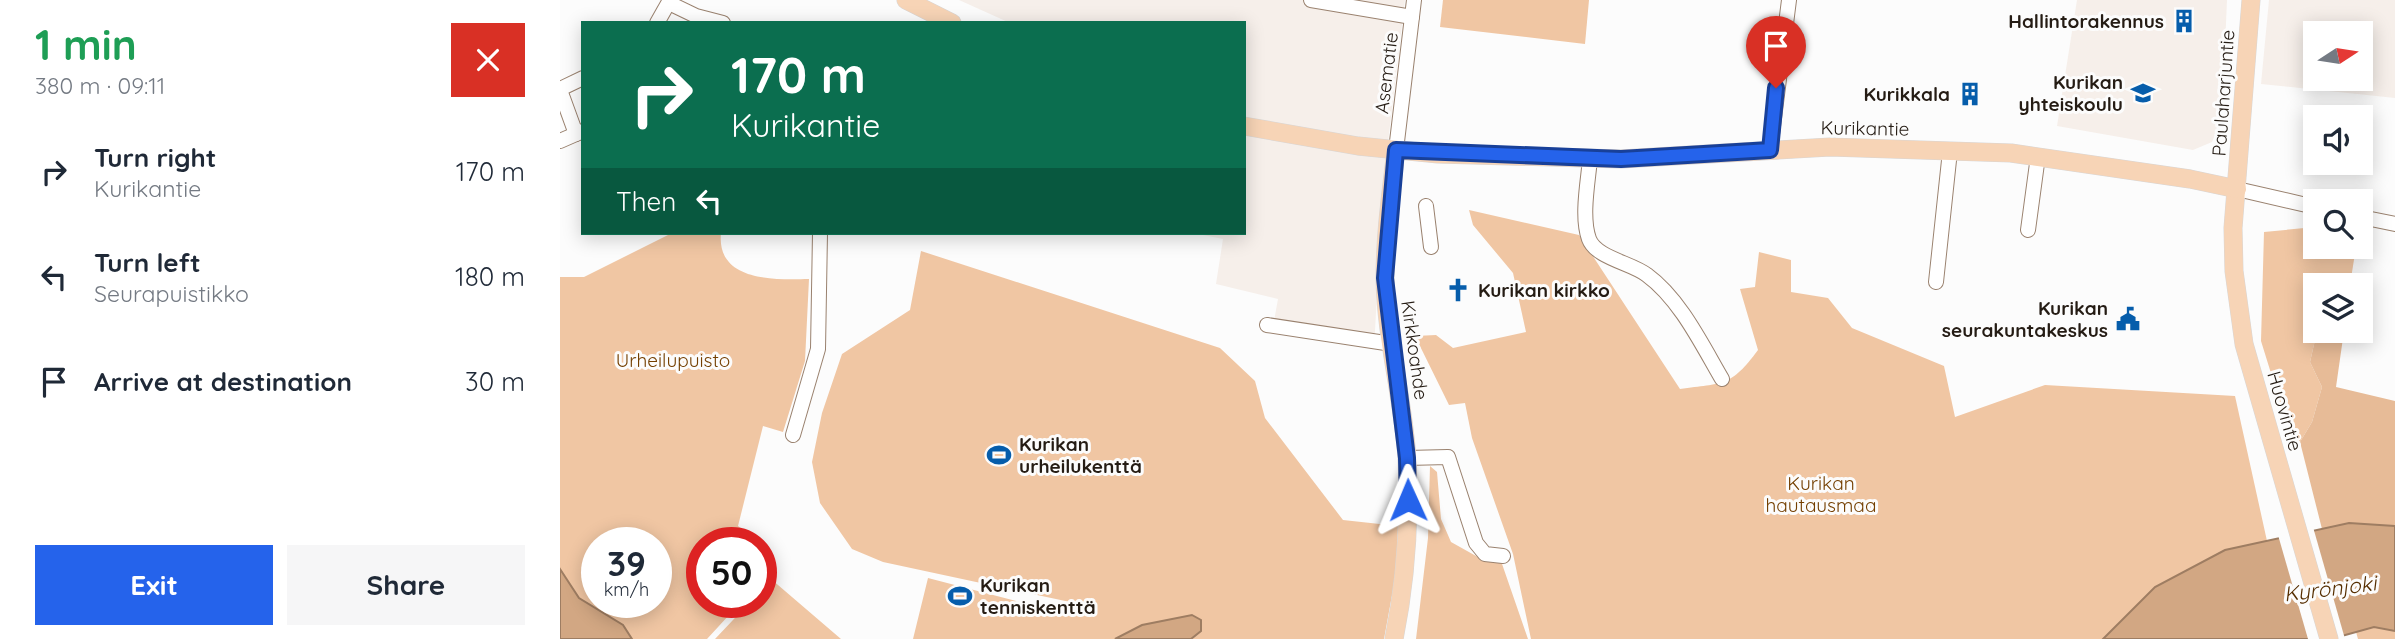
<!DOCTYPE html>
<html lang="en">
<head>
<meta charset="utf-8">
<style>
  :root { --surface:#fff; --page:#f6f6f7; --text:#1f2937; --muted:#747a83; --accent:#2563eb }
  body { margin:0; font-family:Quicksand,sans-serif; background:var(--page); color:var(--text); height:100vh; display:flex; flex-direction:column; font-size:26px; white-space:nowrap }
  * { box-sizing:border-box; margin:0 }
  p { font-size:23px; color:var(--muted) }
  .icon { flex:none; width:38px; height:38px; fill:none; stroke:currentColor; stroke-width:2; stroke-linecap:round; stroke-linejoin:round }
  .map { position:relative; flex:1; overflow:hidden }
  .side { display:flex; flex-direction:column; background:var(--surface); width:560px }
  .side>* { flex:none }
  .banner { position:absolute; left:21px; top:21px; width:665px; height:214px; border-radius:0px; box-shadow:0 4px 18px #0003; background:#0b6e4f; color:#fff; overflow:hidden }
  .needle { width:46px; rotate:78deg }
  .controls { position:absolute; left:1743px; top:21px; display:grid; gap:14px }
  .controls a { display:grid; place-items:center; width:70px; height:70px; border-radius:0px; background:var(--surface); box-shadow:0 4px 18px #0003; font-size:35px }
  .speed { position:absolute; left:21px; top:527px; display:flex; gap:14px; font-size:35px; font-weight:700; text-align:center }
  .speed>* { display:grid; place-content:center; width:91px; height:91px; border-radius:50%; background:var(--surface); box-shadow:0 4px 18px #0003; line-height:1 }
  .speed small { font-size:18px; font-weight:400 }
  .speed .limit { border:10px solid #d22; background:#fff; color:#111 }
  .pin { position:absolute; display:grid; place-items:center; width:60px; height:60px; color:#fff; margin:-72px -30px; border-radius:50% 50% 50% 0; rotate:-45deg; box-shadow:0 0 7px #0007 }
  .pin .icon { rotate:45deg }
  .me { position:absolute; width:77px; margin:-38px; rotate:359deg; stroke-linejoin:round; filter:drop-shadow(0 0 5px #0008) }
  .turn { display:flex; align-items:center; gap:24px; height:147px; padding:0 35px; font-size:32px }
  .turn .icon { width:91px; height:91px; stroke-width:2.5 }
  .turn b { display:block; font-size:49px; line-height:60px }
  .then { display:flex; align-items:center; height:66px; padding:0 35px; background:#0003; gap:14px; font-size:26px }
  .round { display:grid; place-items:center; flex:none; width:74px; height:74px; border-radius:0px; background:var(--page) }
  .head { display:flex; align-items:center; justify-content:space-between; height:119px; padding:0 35px }
  h1 { font-size:42px; font-weight:700; line-height:52px; color:#1e9e55 }
  .primary-button { display:flex; gap:14px; margin-top:auto; padding:14px 35px }
  .primary-button a { flex:1; height:80px; border-radius:0px; background:var(--accent); color:#fff; font-size:28px; font-weight:700; line-height:80px; text-align:center }
  .primary-button a+a { background:var(--page); color:var(--text) }
  ul { padding:0; list-style:none }
  li { display:flex; align-items:center; gap:21px; height:105px; padding:0 35px }
  li div { flex:1 }
  li b { display:block; font-size:26px }
  li em { font-style:normal }
  main { display:flex; flex:1; min-height:0 }
  .map>svg:first-child { display:block }
  .built { fill:#f6efea; fill-rule:evenodd }
  .green { fill:#f0c6a3; fill-rule:evenodd }
  .forest { fill:#e7bb97 }
  .water { fill:#d2a783; stroke:#9e7d62; stroke-width:2 }
  .pier { fill:#fcfcfc }
  .lines { fill:none; stroke-linecap:round; stroke-linejoin:round }
  .minor-casing { stroke:#9a826f; stroke-width:16 }
  .major-casing { stroke:#d8d6d5; stroke-width:19 }
  .minor { stroke:#fff; stroke-width:14 }
  .major { stroke:#f7d4b6; stroke-width:18 }
  .route-casing { stroke:#184099; stroke-width:18 }
  .route { stroke:#2563eb; stroke-width:12 }
  .labels { text-anchor:middle; stroke-width:6; stroke-linejoin:round; paint-order:stroke }
  .poi-label { font-size:19px; font-weight:bold; fill:#251c14; stroke:#fcfcfc; text-anchor:end }
  .street-label { font-size:19px; fill:#251c14; stroke:#fcfcfc }
  .park-label { font-size:19px; fill:#743f00; stroke:#fcfcfc }
  .water-label { font-size:21px; font-style:italic; fill:#562e00; stroke:#fcfcfc }
</style>
</head>
<body>
<main>
<section class="side">
<div class="head"><div><h1>1 min</h1><p>380 m · 09:11</p></div><a class="round" style="background:#d93025;color:#fff"><svg class="icon" aria-label="close" viewBox="0 0 24 24"><path d="M6 6l12 12M18 6L6 18"/></svg></a></div>
<ul>
<li><svg class="icon" aria-label="right" viewBox="0 0 24 24"><path d="M7 20v-9h11M14 6l5 5-5 5"/></svg><div><b>Turn right</b><p>Kurikantie</p></div><em>170 m</em></li>
<li><svg class="icon" aria-label="left" viewBox="0 0 24 24"><path d="M17 20v-9H6M10 6l-5 5 5 5"/></svg><div><b>Turn left</b><p>Seurapuistikko</p></div><em>180 m</em></li>
<li><svg class="icon" aria-label="arrive" viewBox="0 0 24 24"><path d="M6 21V4h12l-3 4 3 4H6"/></svg><div><b>Arrive at destination</b></div><em>30 m</em></li>
</ul>
<div class="primary-button"><a>Exit</a><a>Share</a></div>
</section>
<div class="map">
<svg width="1835" height="639" viewBox="0 0 1835 639">
  <rect width="100%" height="100%" fill="#fcfcfc"/>
  <g class="built">
    <polygon points="399,0 845,0 823,184 814,349 712,332 718,299 656,284 663,239 633,233 684,233 684,23 450,23"/>
    <polygon points="1517,0 1667,0 1662,118 1652,142 1633,150 1497,126"/>
    <path d="M 1709,0 L 1835,0 L 1835,98 L 1701,84 ZM 1755,33 L 1801,33 L 1801,79 L 1755,79 Z"/>
  </g>
  <g class="green">
    <polygon points="883,0 1029,0 1025,44 880,27"/>
    <path d="M 909,210 L 1019,235 L 1120,389 C 1163,383 1171,387 1198,350 L 1180,289 L 1195,287 L 1199,252 L 1231,260 L 1231,292 L 1268,298 L 1292,328 L 1384,366 L 1395,417 L 1485,385 L 1675,396 L 1707,541 L 1665,550 L 1595,587 L 1543,639 L 971,639 L 953,554 L 912,438 L 905,403 L 889,405 L 855,336 L 876,335 L 893,348 L 966,332 L 953,273 L 913,225 Z"/>
    <polygon points="1755,227 1755,247 1796,247 1790,285 1755,285 1757,331 1750,362 1762,387 1752,422 1740,442 1728,428 1701,341 1704,232"/>
    <path d="M 112,233 L 161,233 C 156,282 216,280 249,279 L 245,361 L 223,432 L 203,426 L 178,526 L 199,542 L 142,542 L 142,602 L 181,602 L 147,639 L 72,639 L 63,625 L 18,598 L 0,569 L 0,277 L 24,277 ZM 37,542 L 96,542 L 96,602 L 37,602 Z"/>
    <polygon points="361,251 660,348 695,381 705,418 783,520 838,526 837,568 824,639 353,639 368,578 506,614 510,602 323,562 292,549 260,503 252,462 262,413 282,354 350,310"/>
    <polygon points="870,466 877,472 881,519 891,542 925,561 941,561 968,639 856,639 868,538"/>
    <polygon points="201,545 205,548 212,569 201,580"/>
    <polygon points="211,579 281,639 155,639 190,602 201,602 201,589"/>
    <polygon points="1814,627 1835,631 1835,639 1798,639 1796,632"/>
  </g>
  <polygon class="forest" points="1757,331 1784,331 1776,387 1835,401 1835,526 1789,523 1762,529 1740,442 1752,422 1762,387 1750,362"/>
  <g class="water">
    <polygon points="1789,523 1835,526 1835,631 1814,627 1771,639 1543,639 1595,587 1665,550"/>
    <polygon points="0,569 19,598 63,625 72,639 0,639"/>
    <polygon points="632,615 641,620 641,631 631,639 555,639 582,625"/>
  </g>
  <polygon class="pier" points="1753,527 1785,639 1748,639 1718,535"/>
  <g class="lines">
    <g class="minor-casing">
      <g id="minor">
        <polyline points="751,0 852,17"/>
        <polyline points="109,3 136,16 163,23"/>
        <polyline points="97,23 110,0"/>
        <polyline points="0,89 23,78"/>
        <polyline points="0,90 16,134 23,131"/>
        <polyline points="0,141 16,134"/>
        <polyline points="836,150 854,0"/>
        <polyline points="1210,150 1229,0"/>
        <path d="M 1030,159 C 1028,182 1021,217 1029,239 C 1036,258 1072,263 1087,275 C 1120,299 1142,345 1162,379"/>
        <polyline points="1677,189 1755,207"/>
        <polyline points="866,206 871,247"/>
        <polyline points="1801,217 1835,224"/>
        <polyline points="1468,230 1478,156"/>
        <polyline points="1376,282 1390,151"/>
        <polyline points="707,325 832,344"/>
        <polyline points="233,435 258,349 260,233"/>
        <polyline points="847,458 888,457 916,543 925,554 943,556"/>
      </g>
    </g>
    <g class="major-casing">
      <g id="major">
        <polyline points="346,0 392,23"/>
        <polyline points="1691,0 1673,228 1674,271 1684,344 1769,639"/>
        <polyline points="684,126 798,146 878,154 1061,159 1270,147 1451,153 1630,179 1677,189"/>
        <path d="M 834,639 C 846,580 850,519 847,458 C 843,398 826,339 825,278 C 825,235 831,193 836,150"/>
      </g>
    </g>
    <use href="#minor" class="minor"/>
    <use href="#major" class="major"/>
  </g>
  <g class="lines">
    <g class="route-casing">
      <polyline id="route" points="848,500 847,458 825,278 836,150 1061,159 1210,150 1216,88"/>
    </g>
    <use href="#route" class="route"/>
  </g>
  <defs>
    <g id="building-bare" transform="scale(1.89)"><path d="M-4-6H4V6H1V3H-1V6H-4ZM-2.5-4.3h1.7v1.8h-1.7ZM.8-4.3h1.7v1.8H.8ZM-2.5-1h1.7V.8h-1.7ZM.8-1h1.7V.8H.8Z" fill="#065dab" stroke="#fcfcfc" stroke-width="2.5" paint-order="stroke"/></g>
    <g id="school-bare" transform="scale(1.89)"><path d="M0-5L7-2L0 1L-7-2ZM-4 1L0 2.5L4 1V4Q0 6-4 4Z" fill="#065dab" stroke="#fcfcfc" stroke-width="2.5" paint-order="stroke"/></g>
    <g id="church-bare" transform="scale(1.89)"><path d="M-1.2-6h2.4v3.5h3.3v2.4h-3.3V6h-2.4V-.1h-3.3v-2.4h3.3Z" fill="#065dab" stroke="#fcfcfc" stroke-width="2.5" paint-order="stroke"/></g>
    <g id="civic-bare" transform="scale(1.89)"><path d="M-.6-6.5H3V-4.5H.6V-3L4-1V1h2V6H-6V1h2V-1L-.6-3ZM-1.2 2.5V6h2.4V2.5Z" fill="#065dab" stroke="#fcfcfc" stroke-width="2.5" paint-order="stroke"/></g>
    <g id="stadium-bare" transform="scale(1.89)"><path d="M0-5a6.5 5 0 1 0 0 10a6.5 5 0 1 0 0-10ZM-3.5-1.8h7v3.6h-7Z" fill="#065dab" stroke="#fcfcfc" stroke-width="2.5" paint-order="stroke"/></g>
  </defs>
  <g fill-rule="evenodd">
    <use href="#building-bare" x="1624" y="21"/>
    <use href="#school-bare" x="1583" y="93"/>
    <use href="#building-bare" x="1410" y="94"/>
    <use href="#church-bare" x="898" y="290"/>
    <use href="#civic-bare" x="1568" y="319"/>
    <use href="#stadium-bare" x="439" y="455"/>
    <use href="#stadium-bare" x="400" y="596"/>
  </g>
  <g class="labels">
    <g class="poi-label">
      <text x="1604" y="28">Hallintorakennus</text>
      <text x="1563" y="89">Kurikan<tspan x="1563" dy="22">yhteiskoulu</tspan></text>
      <text x="1390" y="101">Kurikkala</text>
      <text x="918" y="297" text-anchor="start">Kurikan kirkko</text>
      <text x="1548" y="315">Kurikan<tspan x="1548" dy="22">seurakuntakeskus</tspan></text>
      <text x="459" y="451" text-anchor="start">Kurikan<tspan x="459" dy="22">urheilukenttä</tspan></text>
      <text x="420" y="592" text-anchor="start">Kurikan<tspan x="420" dy="22">tenniskenttä</tspan></text>
    </g>
    <g class="street-label">
      <text transform="translate(826 73) rotate(-83)" y="7">Asematie</text>
      <text transform="translate(1663 93) rotate(-86)" y="7">Paulaharjuntie</text>
      <text transform="translate(1305 128) rotate(1)" y="7">Kurikantie</text>
      <text transform="translate(855 350) rotate(82)" y="7">Kirkkoahde</text>
      <text transform="translate(1725 411) rotate(74)" y="7">Huovintie</text>
    </g>
    <g class="park-label">
      <text x="113" y="367">Urheilupuisto</text>
      <text x="1261" y="490">Kurikan<tspan x="1261" dy="22">hautausmaa</tspan></text>
    </g>
    <g class="water-label">
      <text transform="translate(1770 589) rotate(-7)" y="7">Kyrönjoki</text>
    </g>
  </g>
</svg>
<div class="controls">
<a><svg class="needle" viewBox="-14 -14 28 28"><path d="M0-13l5 13h-10z" fill="#e53935"/><path d="M0 13l5-13h-10z" fill="#747a83"/></svg></a>
<a><svg class="icon" aria-label="sound" viewBox="0 0 24 24"><path d="M4 9h4l5-4v14l-5-4H4zM17 9q2 3 0 6"/></svg></a>
<a><svg class="icon" aria-label="search" viewBox="0 0 24 24"><circle cx="10" cy="10" r="6"/><path d="M15 15l6 6"/></svg></a>
<a><svg class="icon" aria-label="layers" viewBox="0 0 24 24"><path d="M12 4l9 5-9 5-9-5zM3 14l9 5 9-5"/></svg></a>
</div>
<div class="speed"><div>39<small>km/h</small></div><div class="limit">50</div></div>
<div class="pin" style="left:1216px;top:88px;background:#d93025"><svg class="icon" aria-label="arrive" viewBox="0 0 24 24"><path d="M6 21V4h12l-3 4 3 4H6"/></svg></div>
<svg class="me" style="left:848px;top:500px" viewBox="-20 -20 40 40"><path d="M0-17L14 15 0 8-14 15z" fill="#2563eb" stroke="#fff" stroke-width="4"/></svg>
<div class="banner">
<div class="turn"><svg class="icon" aria-label="right" viewBox="0 0 24 24"><path d="M7 20v-9h11M14 6l5 5-5 5"/></svg><div><b>170 m</b>Kurikantie</div></div>
<div class="then">Then<svg class="icon" aria-label="left" viewBox="0 0 24 24"><path d="M17 20v-9H6M10 6l-5 5 5 5"/></svg></div>
</div>
</div>
</main>
</body>
</html>
